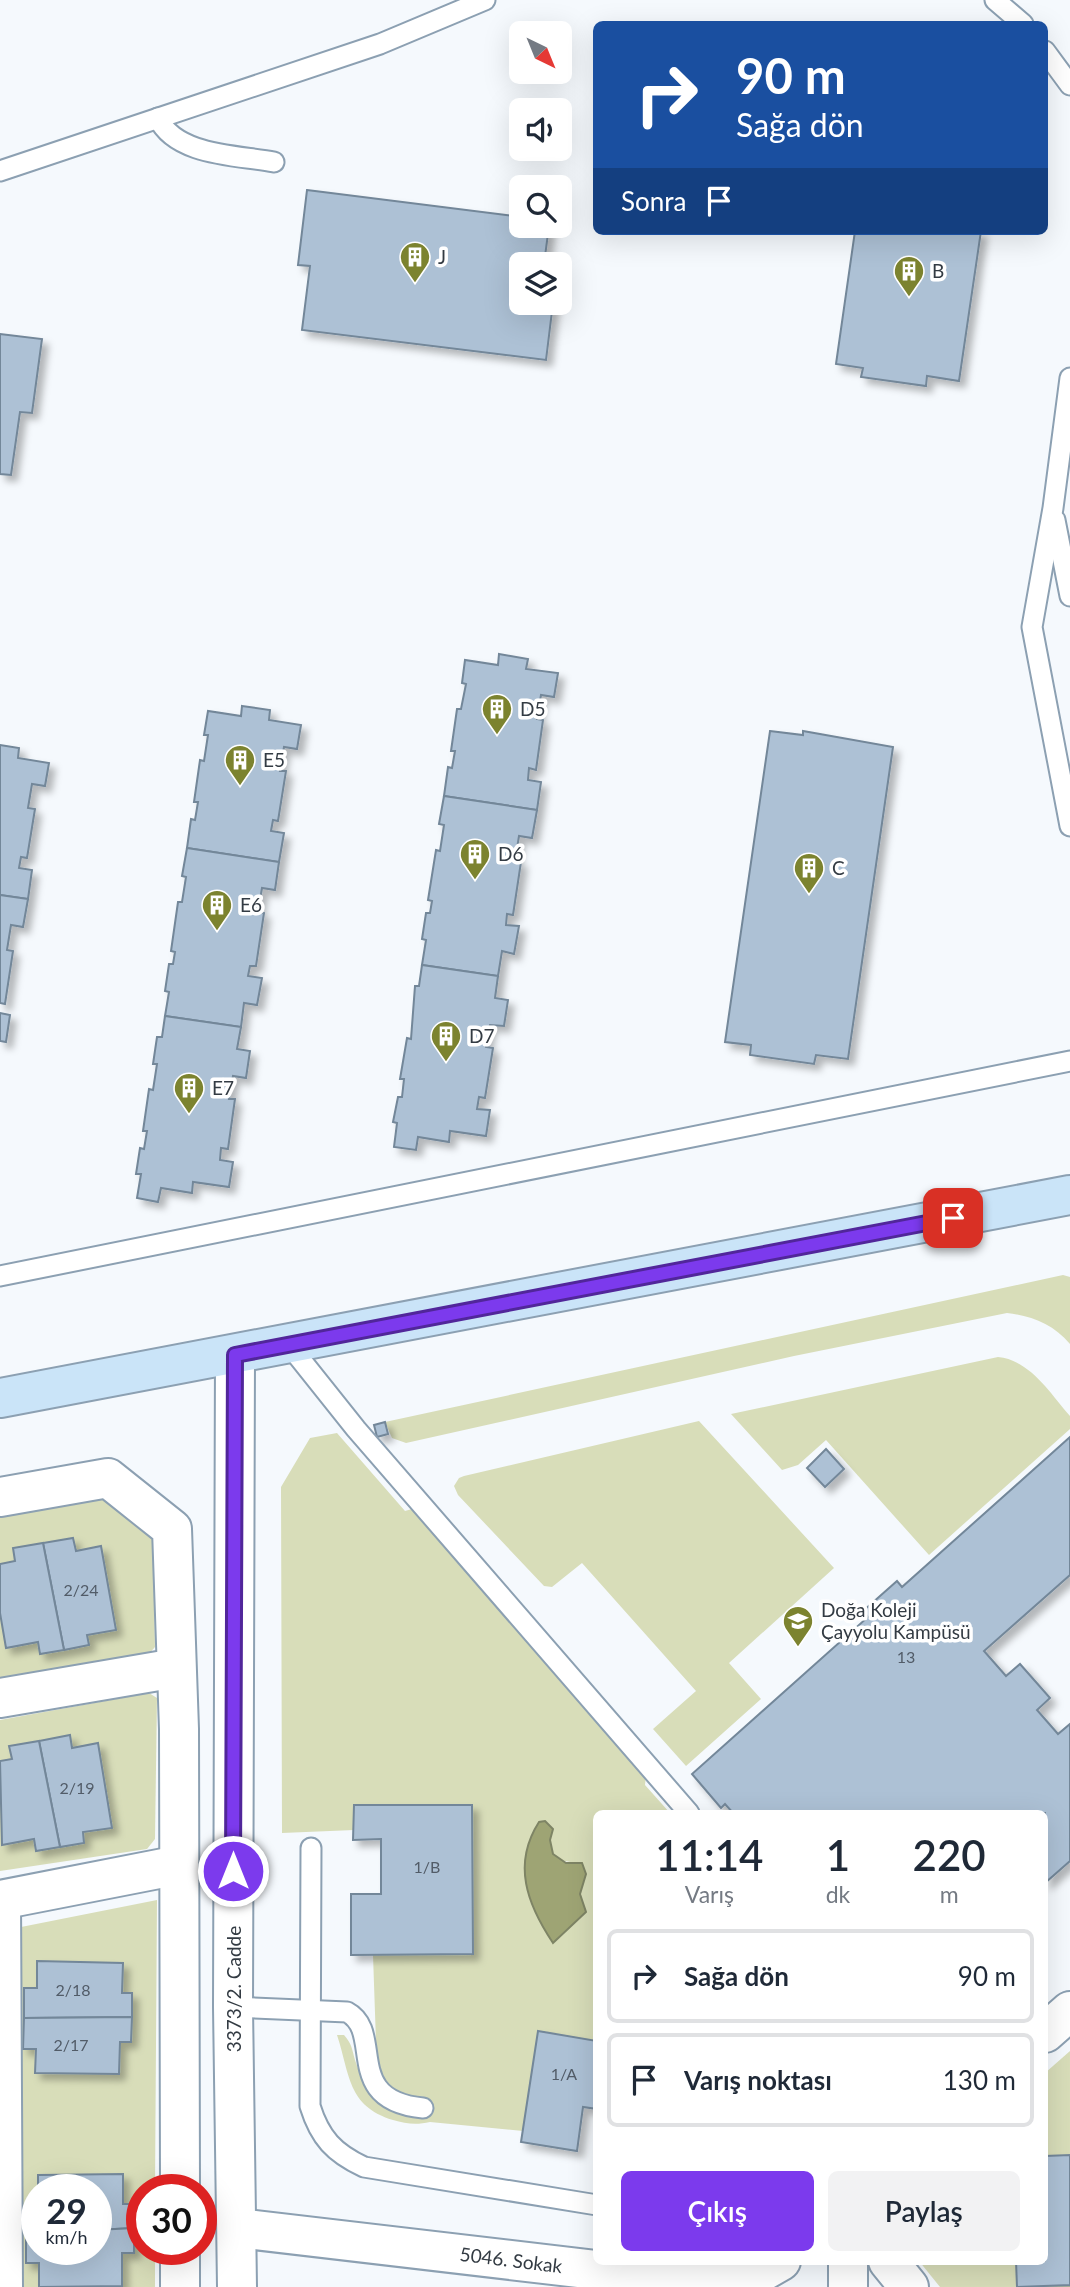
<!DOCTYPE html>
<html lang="tr">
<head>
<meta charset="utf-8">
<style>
  :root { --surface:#fff; --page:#f2f2f3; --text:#1f2937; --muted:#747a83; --line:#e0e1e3; --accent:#7c3aed }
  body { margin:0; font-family:Lato,sans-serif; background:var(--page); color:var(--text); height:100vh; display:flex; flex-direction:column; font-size:26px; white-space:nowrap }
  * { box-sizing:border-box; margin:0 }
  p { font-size:23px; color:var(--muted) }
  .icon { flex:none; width:38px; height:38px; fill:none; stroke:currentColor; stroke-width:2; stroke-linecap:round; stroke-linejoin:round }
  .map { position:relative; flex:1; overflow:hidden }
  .details { position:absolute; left:593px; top:1810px; width:455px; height:455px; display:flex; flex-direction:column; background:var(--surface); border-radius:10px; box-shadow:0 7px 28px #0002 }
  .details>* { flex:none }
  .top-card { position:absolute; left:593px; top:21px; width:455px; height:214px; border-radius:10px; box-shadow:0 7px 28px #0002; background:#1a4fa0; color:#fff; overflow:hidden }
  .needle { width:46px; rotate:137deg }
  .controls { position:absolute; left:509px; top:21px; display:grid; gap:14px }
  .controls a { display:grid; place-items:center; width:63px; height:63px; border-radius:10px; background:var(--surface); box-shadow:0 7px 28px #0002; font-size:35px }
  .speed { position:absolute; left:21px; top:2174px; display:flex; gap:14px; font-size:35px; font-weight:700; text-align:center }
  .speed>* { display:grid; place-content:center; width:91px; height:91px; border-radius:50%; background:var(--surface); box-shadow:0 7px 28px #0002; line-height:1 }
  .speed small { font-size:18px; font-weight:400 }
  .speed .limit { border:10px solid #d22; background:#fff; color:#111 }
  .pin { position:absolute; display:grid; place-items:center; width:60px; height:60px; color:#fff; margin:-30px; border-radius:14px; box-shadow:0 4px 10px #0006 }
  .me { position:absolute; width:77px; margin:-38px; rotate:0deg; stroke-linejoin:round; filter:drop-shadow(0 0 5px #0008) }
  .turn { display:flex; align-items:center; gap:24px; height:147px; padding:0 28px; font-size:32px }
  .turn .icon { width:91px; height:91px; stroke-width:2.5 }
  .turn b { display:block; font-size:49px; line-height:60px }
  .then { display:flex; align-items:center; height:66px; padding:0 28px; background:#0003; gap:14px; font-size:26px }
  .eta { display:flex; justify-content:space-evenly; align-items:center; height:119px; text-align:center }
  .eta b { font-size:42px; font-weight:600; line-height:49px }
  .cta { display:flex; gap:14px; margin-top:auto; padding:14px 28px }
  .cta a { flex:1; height:80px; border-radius:10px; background:var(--accent); color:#fff; font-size:28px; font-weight:600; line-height:80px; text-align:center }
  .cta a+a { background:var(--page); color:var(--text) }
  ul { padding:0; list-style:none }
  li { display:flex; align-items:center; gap:21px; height:94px; margin:0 14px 10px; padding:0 14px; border:4px solid var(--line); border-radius:10px }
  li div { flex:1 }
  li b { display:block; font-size:26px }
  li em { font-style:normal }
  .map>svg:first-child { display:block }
  .green { fill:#d8ddb9; fill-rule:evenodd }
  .water { fill:#9ea474; stroke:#7e8465; stroke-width:2 }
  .building { fill:#adc1d5; stroke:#738799; stroke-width:2; filter:url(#shadow) }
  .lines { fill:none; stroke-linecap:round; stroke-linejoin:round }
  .lane-casing { stroke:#8ca0b2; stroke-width:23 }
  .street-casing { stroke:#8ca0b2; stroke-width:42 }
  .secondary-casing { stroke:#8ca0b2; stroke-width:42 }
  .lane { stroke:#fff; stroke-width:19 }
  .street { stroke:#fff; stroke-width:38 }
  .secondary { stroke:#cae4f8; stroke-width:38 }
  .route-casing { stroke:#51269a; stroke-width:18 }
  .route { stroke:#7c3aed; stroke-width:12 }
  .labels { text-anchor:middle; stroke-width:7; stroke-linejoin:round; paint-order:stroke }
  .number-label { font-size:16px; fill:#525c68 }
  .poi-label { font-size:19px; fill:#333b43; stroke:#fff; text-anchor:start }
  .street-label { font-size:19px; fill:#333b43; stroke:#fff }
</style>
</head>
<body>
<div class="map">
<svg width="1070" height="2287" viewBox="0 0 1070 2287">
  <defs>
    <filter id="shadow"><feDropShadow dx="6" dy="6" stdDeviation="3.5" flood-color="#0004"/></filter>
  </defs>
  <rect width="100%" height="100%" fill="#f5f9fd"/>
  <g class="green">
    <path d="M 1063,1275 L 1070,1277 L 1070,1344 C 1053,1324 1032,1316 1007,1313 L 794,1356 L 406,1443 L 392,1438 L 385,1422 Z"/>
    <path d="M 998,1357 C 1030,1360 1050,1393 1070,1416 L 1070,1429 L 929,1555 L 826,1440 L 798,1465 L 782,1470 L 731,1414 Z"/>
    <polygon points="699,1421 834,1568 729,1663 761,1699 686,1766 653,1729 696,1691 582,1563 552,1587 544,1586 458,1495 454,1486 459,1478 464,1476"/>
    <path d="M 337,1433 L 405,1511 L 412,1509 L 646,1775 L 645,1785 L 670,1813 L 597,1813 L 597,2041 L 538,2032 L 523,2131 L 430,2122 C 417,2125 406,2124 393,2120 C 347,2106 350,2074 337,2035 L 344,2035 C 352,2044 352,2049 355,2060 C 367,2097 384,2111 422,2118 L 424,2097 L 391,2093 L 377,2071 L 373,1955 L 473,1954 L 472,1805 L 354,1805 L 354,1830 L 282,1833 L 281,1487 L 310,1438 ZM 552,1834 C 544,1856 561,1863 578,1862 L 585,1879 L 580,1894 L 586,1912 L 531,1835 Z"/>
    <polygon points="109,1496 153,1533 155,1647 147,1656 0,1680 0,1516"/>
    <polygon points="149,1693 157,1698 155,1839 147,1849 0,1871 0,1720"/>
    <path d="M 157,1900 L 155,2189 L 142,2189 L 142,2249 L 155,2249 L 155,2287 L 14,2287 L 11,1929 ZM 37,2189 L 96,2189 L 96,2249 L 37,2249 Z"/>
    <polygon points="1070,2051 1070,2287 940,2287 919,2261 1045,2261 1045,2073"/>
  </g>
  <path class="water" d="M 545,1821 L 553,1829 L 550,1840 L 553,1854 L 566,1863 L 582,1863 L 586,1874 L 580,1894 L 586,1912 L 553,1943 C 527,1904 512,1864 539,1822 Z"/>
  <g class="building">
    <polygon points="307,190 522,217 522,226 549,226 544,264 522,264 522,303 553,303 546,360 302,330 310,266 298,265"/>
    <polygon points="855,231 981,231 959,381 927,376 926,386 861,377 863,368 836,364"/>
    <polygon points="0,334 42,339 32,413 20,412 11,475 0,474"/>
    <polygon points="499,654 528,659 526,669 558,673 554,697 541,695 537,719 543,720 536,770 529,768 528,780 541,782 537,810 444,796 448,767 452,768 455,751 451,751 457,709 461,709 466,684 462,683 465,660 498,665"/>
    <polygon points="242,706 270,710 269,720 301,725 297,749 284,747 280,771 286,771 278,821 273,820 271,831 284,833 279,862 187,848 191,819 195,820 198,802 194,802 200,760 204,761 208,735 204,735 208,711 241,716"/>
    <polygon points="770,731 803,735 803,731 893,747 848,1059 816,1055 814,1064 750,1055 751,1045 725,1042"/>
    <polygon points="0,745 19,748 18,758 49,763 45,786 32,784 28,808 35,809 27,858 21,857 19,868 32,870 28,899 0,895"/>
    <polygon points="444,796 537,810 532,838 519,836 515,861 521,862 513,915 507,914 506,925 519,926 514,954 502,951 498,976 422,965 426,940 422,939 426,913 430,913 432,901 428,900 436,850 440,851 444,825 439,824"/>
    <polygon points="187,848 279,862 275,890 262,888 258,912 264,913 256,966 250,966 248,976 262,978 257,1005 244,1003 241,1027 165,1016 169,992 165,991 169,964 173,964 175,952 171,951 178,902 182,902 186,877 182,876"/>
    <polygon points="0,895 28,899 23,927 11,925 7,950 13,951 5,1004 0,1003"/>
    <polygon points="422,965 498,976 495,998 508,1000 504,1026 490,1025 486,1047 493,1048 485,1098 479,1097 477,1109 490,1110 486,1136 450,1131 449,1142 418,1137 416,1150 394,1147 397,1123 393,1122 398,1097 402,1097 404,1079 400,1079 407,1038 411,1039 415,986 419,986"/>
    <polygon points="0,1013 10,1015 6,1042 0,1041"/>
    <polygon points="165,1016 241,1027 237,1049 250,1051 246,1078 233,1076 229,1099 235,1099 228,1149 221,1148 220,1160 233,1162 229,1187 193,1182 192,1193 161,1188 158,1202 137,1198 141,1174 136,1174 140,1148 144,1149 147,1131 143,1131 149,1089 153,1090 157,1064 153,1064 157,1037 162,1037"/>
    <polygon points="385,1422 388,1434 377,1437 374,1425"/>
    <polygon points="1070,1437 1070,1575 984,1651 1006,1676 1020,1664 1050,1698 1037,1710 1058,1734 1070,1724 1070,1861 1045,1883 1045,1813 733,1813 725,1804 721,1808 692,1774 868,1617 863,1611 897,1581 902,1587"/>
    <polygon points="826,1449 844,1469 825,1487 807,1468"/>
    <polygon points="73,1538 76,1551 101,1546 116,1630 87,1635 89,1645 64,1650 43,1543"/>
    <polygon points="43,1543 64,1650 40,1654 38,1642 6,1648 0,1613 0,1564 15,1561 13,1548"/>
    <polygon points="70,1735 72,1748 98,1743 112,1828 83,1832 84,1843 60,1847 39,1741"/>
    <polygon points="39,1741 60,1847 36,1851 34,1839 2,1845 0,1761 12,1759 9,1746"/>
    <polygon points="354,1805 472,1805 473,1954 351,1955 351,1894 381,1894 381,1839 353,1840"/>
    <polygon points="37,1961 123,1963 122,1993 132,1993 132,2017 24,2018 24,1988 37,1988"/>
    <polygon points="132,2017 131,2042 120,2042 119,2074 35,2073 36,2049 23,2049 24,2018"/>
    <polygon points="538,2031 597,2041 597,2109 583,2107 577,2151 521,2142"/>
    <polygon points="1070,2155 1070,2285 1017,2287 1016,2261 1045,2261 1045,2156"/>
    <polygon points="123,2174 123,2204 134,2204 134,2228 96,2230 96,2189 38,2189 38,2175"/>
    <polygon points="26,2202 37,2202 37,2232 26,2233"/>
    <polygon points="134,2228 134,2253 122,2253 122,2286 39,2287 39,2263 26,2263 26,2233 37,2232 37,2249 96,2249 96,2230"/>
  </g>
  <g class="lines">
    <g class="lane-casing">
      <g id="lane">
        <polyline points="995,0 1023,24"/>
        <polyline points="1045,51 1070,85"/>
        <path d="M 158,118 C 176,156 237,155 274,162"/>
        <polyline points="0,171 380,44 485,0"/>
        <polyline points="1070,378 1053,508 1032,627 1070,826"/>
        <polyline points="1055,520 1070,596"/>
        <polyline points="0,1276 1070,1061"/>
        <polyline points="289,1345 356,1429 689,1813"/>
        <path d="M 311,1848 L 310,2106 C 320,2138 334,2153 364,2167 L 597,2205"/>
        <path d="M 233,2007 L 347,2012 C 385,2032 341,2100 423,2108"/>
      </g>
    </g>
    <g class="street-casing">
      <g id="street">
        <polyline points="235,1355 233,2007 237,2287"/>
        <polyline points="0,1497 108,1478 172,1529 179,1729 180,2189"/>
        <polyline points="0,1698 176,1668"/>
        <polyline points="0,1900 179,1865"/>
        <polyline points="1,1900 3,2287"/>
        <polyline points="1045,2033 1070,2011"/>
        <polyline points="237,2228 715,2284 755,2276 781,2261"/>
        <polyline points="180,2249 180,2287"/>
        <polyline points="888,2261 909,2287"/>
        <polyline points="848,2287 848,2261"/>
      </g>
    </g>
    <g class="secondary-casing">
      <polyline id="secondary" points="0,1398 1070,1195"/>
    </g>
    <use href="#lane" class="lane"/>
    <use href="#street" class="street"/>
    <use href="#secondary" class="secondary"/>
  </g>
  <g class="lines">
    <g class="route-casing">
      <polyline id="route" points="233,1871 235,1355 953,1218"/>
    </g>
    <use href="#route" class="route"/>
  </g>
  <defs>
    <g id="building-pin" transform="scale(1.575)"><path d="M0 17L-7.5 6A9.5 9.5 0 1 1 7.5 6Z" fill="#7c832f" stroke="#fff"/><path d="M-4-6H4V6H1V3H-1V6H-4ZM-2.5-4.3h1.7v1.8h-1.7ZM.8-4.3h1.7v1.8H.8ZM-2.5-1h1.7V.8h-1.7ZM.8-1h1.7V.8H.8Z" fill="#fff"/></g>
    <g id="school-pin" transform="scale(1.575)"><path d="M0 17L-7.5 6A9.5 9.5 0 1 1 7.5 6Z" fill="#7c832f" stroke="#fff"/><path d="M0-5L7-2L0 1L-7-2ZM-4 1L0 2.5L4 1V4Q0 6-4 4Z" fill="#fff"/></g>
  </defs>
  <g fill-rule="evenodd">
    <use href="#building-pin" x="415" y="257"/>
    <use href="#building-pin" x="909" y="271"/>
    <use href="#building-pin" x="497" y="709"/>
    <use href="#building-pin" x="240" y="760"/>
    <use href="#building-pin" x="475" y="854"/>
    <use href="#building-pin" x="809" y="868"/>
    <use href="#building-pin" x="217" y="905"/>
    <use href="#building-pin" x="446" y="1036"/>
    <use href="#building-pin" x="189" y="1088"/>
    <use href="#school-pin" x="798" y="1621"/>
  </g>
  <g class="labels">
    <g class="number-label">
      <text x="81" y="1596">2/24</text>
      <text x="906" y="1663">13</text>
      <text x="77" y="1794">2/19</text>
      <text x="427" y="1873">1/B</text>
      <text x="73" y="1996">2/18</text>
      <text x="71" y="2051">2/17</text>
      <text x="564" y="2080">1/A</text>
    </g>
    <g class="poi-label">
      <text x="438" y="264">J</text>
      <text x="932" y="278">B</text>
      <text x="520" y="716">D5</text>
      <text x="263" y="767">E5</text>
      <text x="498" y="861">D6</text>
      <text x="832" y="875">C</text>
      <text x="240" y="912">E6</text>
      <text x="469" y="1043">D7</text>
      <text x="212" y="1095">E7</text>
      <text x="821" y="1617">Doğa Koleji<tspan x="821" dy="22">Çayyolu Kampüsü</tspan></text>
    </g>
    <g class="street-label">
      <text transform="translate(234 1989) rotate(-90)" y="7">3373/2. Cadde</text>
      <text transform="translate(511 2260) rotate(7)" y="7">5046. Sokak</text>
    </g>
  </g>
</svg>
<div class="controls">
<a><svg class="needle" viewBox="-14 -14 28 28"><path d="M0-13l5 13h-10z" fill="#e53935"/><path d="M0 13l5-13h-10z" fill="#747a83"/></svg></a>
<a><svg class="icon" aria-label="sound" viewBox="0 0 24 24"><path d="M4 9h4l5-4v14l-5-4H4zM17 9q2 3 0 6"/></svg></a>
<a><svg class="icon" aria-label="search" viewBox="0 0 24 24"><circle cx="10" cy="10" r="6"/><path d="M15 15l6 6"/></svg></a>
<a><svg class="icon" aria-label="layers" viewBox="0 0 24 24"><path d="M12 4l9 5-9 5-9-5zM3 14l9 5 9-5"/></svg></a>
</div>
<div class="speed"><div>29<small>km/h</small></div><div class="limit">30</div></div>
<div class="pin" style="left:953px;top:1218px;background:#d93025"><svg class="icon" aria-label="arrive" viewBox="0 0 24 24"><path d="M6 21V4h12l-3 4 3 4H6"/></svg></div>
<svg class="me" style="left:233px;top:1871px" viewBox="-20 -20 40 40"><circle r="17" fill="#7c3aed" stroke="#fff" stroke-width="3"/><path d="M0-11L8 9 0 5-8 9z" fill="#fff"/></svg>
<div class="top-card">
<div class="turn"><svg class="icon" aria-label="right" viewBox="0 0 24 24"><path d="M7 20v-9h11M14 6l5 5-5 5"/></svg><div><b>90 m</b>Sağa dön</div></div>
<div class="then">Sonra<svg class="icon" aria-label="arrive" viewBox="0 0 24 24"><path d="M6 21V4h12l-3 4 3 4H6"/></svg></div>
</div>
<section class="details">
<div class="eta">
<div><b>11:14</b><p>Varış</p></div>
<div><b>1</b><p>dk</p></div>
<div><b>220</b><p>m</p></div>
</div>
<ul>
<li><svg class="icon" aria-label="right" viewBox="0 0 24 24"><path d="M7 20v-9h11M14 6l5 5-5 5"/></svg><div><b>Sağa dön</b></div><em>90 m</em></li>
<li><svg class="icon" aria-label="arrive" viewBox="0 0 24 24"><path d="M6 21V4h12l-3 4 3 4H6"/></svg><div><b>Varış noktası</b></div><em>130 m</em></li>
</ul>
<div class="cta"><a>Çıkış</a><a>Paylaş</a></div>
</section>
</div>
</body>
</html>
